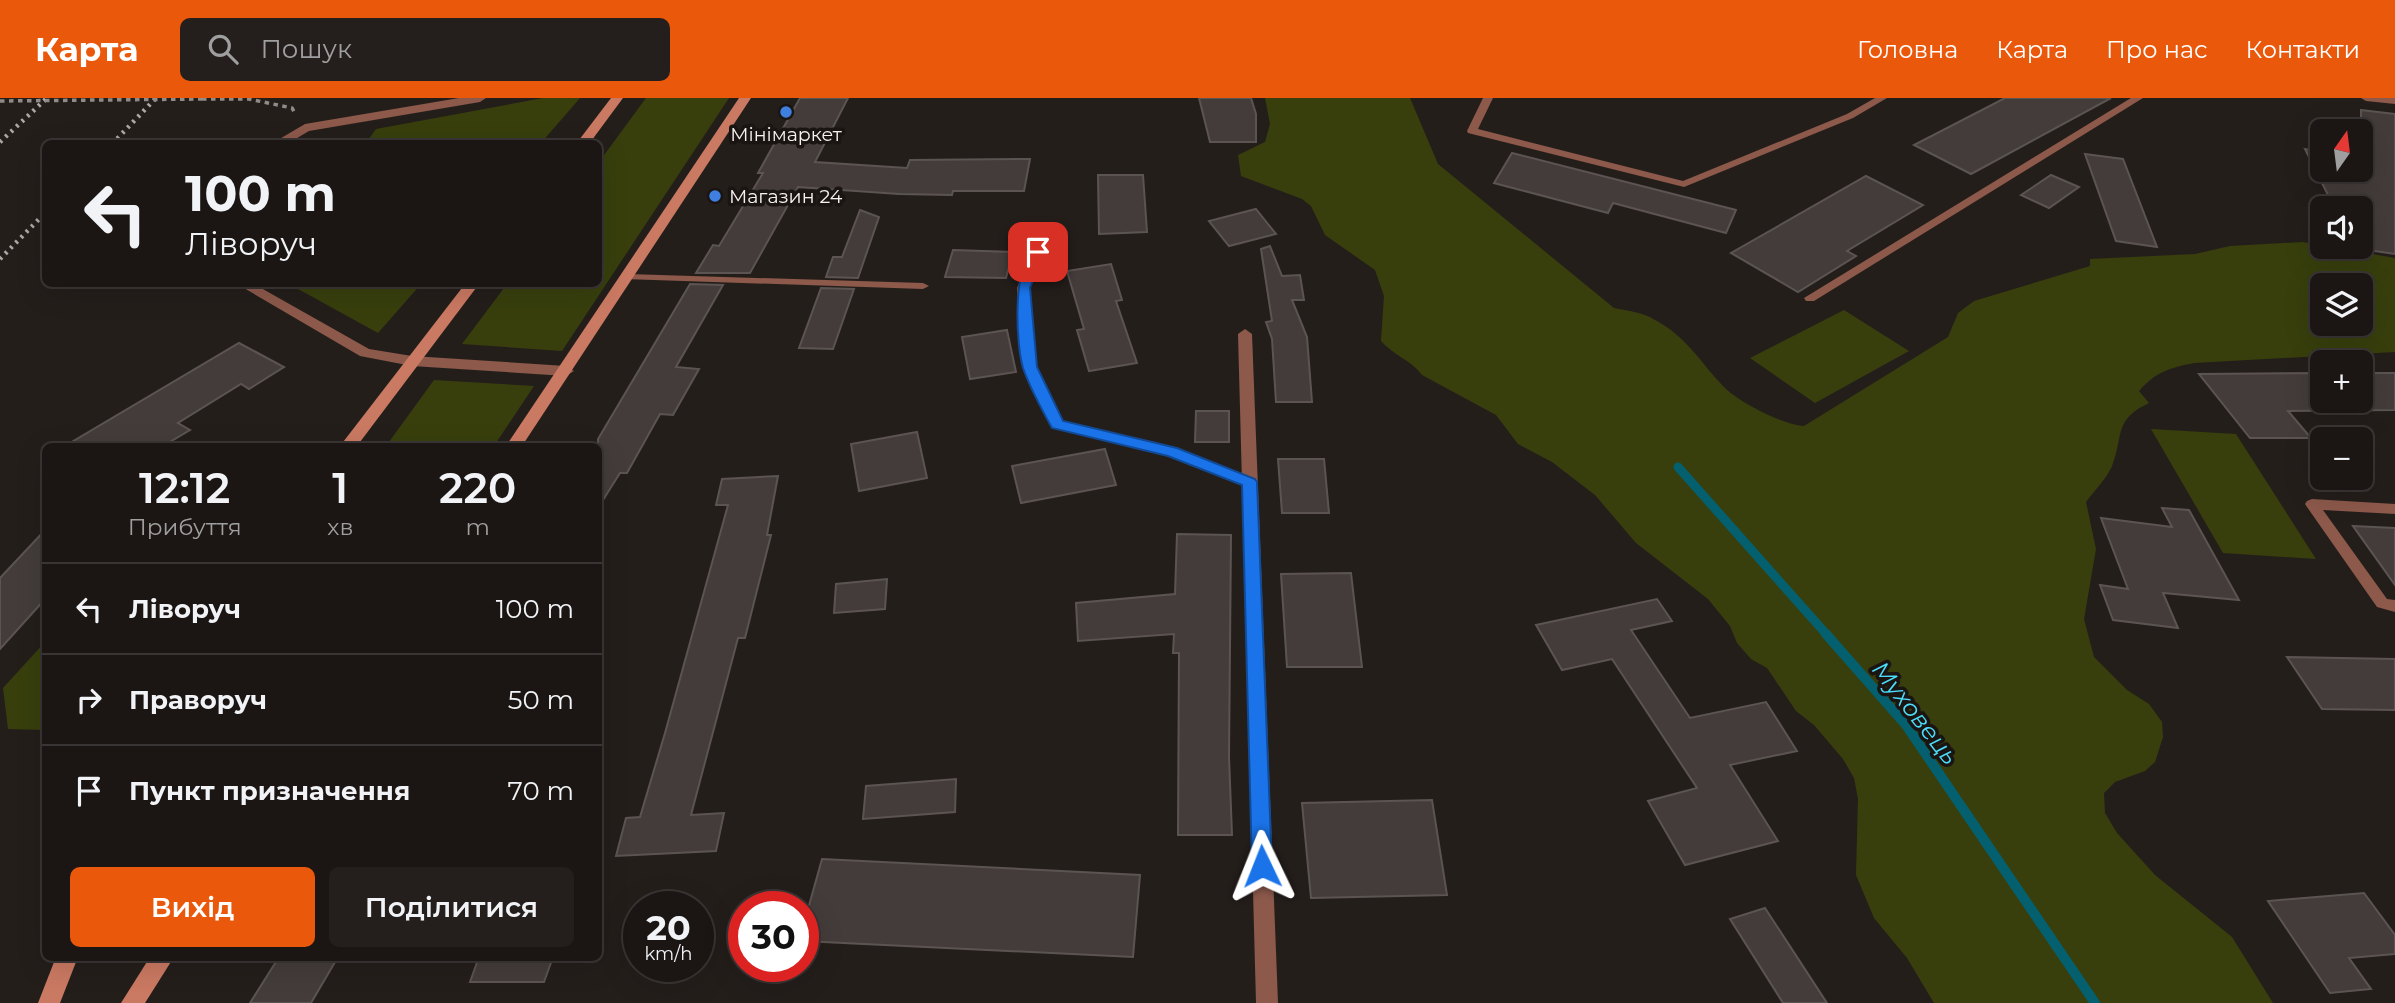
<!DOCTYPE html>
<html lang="uk">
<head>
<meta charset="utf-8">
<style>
  :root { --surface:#1b1614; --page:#241f1d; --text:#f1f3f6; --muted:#a09fa0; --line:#393534; --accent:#ea580c }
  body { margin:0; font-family:Montserrat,sans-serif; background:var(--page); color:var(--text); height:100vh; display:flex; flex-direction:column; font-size:26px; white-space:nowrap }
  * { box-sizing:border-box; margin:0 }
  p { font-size:23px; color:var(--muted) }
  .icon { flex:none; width:38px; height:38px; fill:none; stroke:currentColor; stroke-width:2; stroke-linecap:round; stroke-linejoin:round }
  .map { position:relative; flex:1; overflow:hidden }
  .details { position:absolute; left:42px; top:345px; width:560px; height:518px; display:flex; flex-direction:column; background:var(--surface); border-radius:10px; box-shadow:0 7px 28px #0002,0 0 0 2px var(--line) }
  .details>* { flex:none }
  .banner { position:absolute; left:42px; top:42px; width:560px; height:147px; border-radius:10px; box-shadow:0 7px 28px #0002,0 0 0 2px var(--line); background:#1b1614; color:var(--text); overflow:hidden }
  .needle { width:46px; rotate:14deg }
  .buttons { position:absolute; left:2310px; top:21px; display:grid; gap:14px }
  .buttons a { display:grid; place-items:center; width:63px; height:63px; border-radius:10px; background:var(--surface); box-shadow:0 7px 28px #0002,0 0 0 2px var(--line); font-size:35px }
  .speed { position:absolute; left:623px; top:793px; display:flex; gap:14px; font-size:35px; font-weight:700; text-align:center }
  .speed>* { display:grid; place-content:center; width:91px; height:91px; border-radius:50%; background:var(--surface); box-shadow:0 7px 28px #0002,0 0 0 2px var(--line); line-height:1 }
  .speed small { font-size:18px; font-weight:400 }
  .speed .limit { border:10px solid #d22; background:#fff; color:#111 }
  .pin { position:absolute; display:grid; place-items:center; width:60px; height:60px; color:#fff; margin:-30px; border-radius:14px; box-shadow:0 4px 10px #0006 }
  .me { position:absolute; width:77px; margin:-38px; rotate:358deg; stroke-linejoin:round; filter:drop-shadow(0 0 5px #0008) }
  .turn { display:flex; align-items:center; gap:24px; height:147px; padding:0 28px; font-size:32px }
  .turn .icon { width:91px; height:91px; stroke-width:2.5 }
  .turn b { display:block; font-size:49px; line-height:60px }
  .eta { display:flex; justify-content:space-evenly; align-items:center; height:119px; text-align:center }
  .eta b { font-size:42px; font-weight:600; line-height:49px }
  .cta { display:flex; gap:14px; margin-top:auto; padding:14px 28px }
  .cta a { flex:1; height:80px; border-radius:10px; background:var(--accent); color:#fff; font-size:28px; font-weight:600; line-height:80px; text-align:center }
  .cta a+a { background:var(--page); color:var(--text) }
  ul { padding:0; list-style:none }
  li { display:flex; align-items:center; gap:21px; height:91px; padding:0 28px; border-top:2px solid var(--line) }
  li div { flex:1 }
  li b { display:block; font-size:26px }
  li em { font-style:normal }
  header { display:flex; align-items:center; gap:42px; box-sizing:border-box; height:98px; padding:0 35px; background:var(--accent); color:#fff }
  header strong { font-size:33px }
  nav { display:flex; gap:38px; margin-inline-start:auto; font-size:24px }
  .search { width:490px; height:63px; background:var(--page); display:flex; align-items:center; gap:18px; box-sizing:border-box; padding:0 24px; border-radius:10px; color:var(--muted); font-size:26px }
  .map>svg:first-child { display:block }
  .green { fill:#383f0d; fill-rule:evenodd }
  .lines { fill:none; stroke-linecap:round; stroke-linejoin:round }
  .stream-far1 { stroke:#04606e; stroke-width:9 }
  .stream { stroke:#04606e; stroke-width:10 }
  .building { fill:#433c3a; stroke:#5b5452; stroke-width:2 }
  .path { stroke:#908b88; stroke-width:3.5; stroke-dasharray:4.5 4.5; stroke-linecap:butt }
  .lane { fill:#8c594b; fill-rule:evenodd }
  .street { fill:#8c594b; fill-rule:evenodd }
  .secondary { fill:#ca7962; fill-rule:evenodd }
  .rail { stroke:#ada8a6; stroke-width:4.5; stroke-dasharray:2.5 5; stroke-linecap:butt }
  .path-bridge { stroke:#908b88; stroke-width:3.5; stroke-dasharray:4.5 4.5; stroke-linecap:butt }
  .route { fill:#1a73e8; stroke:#114b97; stroke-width:2 }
  .shop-dot { fill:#3f7fe0; stroke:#1a1512; stroke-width:2.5 }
  .labels { text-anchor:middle; stroke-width:7; stroke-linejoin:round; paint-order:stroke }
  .far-poi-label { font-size:19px; fill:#f6f2f0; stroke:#1a1512 }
  .water-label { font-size:24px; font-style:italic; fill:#4bddf9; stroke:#1a1512 }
</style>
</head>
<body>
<header>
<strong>Карта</strong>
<div class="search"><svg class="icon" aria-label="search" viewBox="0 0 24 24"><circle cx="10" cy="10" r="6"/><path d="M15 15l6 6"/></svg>Пошук</div>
<nav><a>Головна</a><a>Карта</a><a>Про нас</a><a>Контакти</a></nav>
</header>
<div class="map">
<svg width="2395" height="905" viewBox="0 0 2395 905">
  <rect width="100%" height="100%" fill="#241e1b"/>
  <g class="green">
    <polygon points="543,0 580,0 541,45 366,45 376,31"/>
    <polygon points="646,0 729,0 562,253 462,246 507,186 598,186 599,64"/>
    <path d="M 1265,0 L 1410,0 L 1438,66 L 1614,210 C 1628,213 1643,214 1655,222 C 1687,239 1700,264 1724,289 C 1738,304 1784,327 1804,328 L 1948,239 L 1958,215 L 1974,203 L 2090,168 L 2090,161 L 2195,156 L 2230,148 L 2303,144 L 2395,160 L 2395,254 L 2194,265 C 2169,270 2156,274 2139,293 L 2149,305 C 2113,322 2124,337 2112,368 C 2107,380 2094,393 2086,404 L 2096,451 L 2084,521 L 2094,559 L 2127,592 L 2149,606 L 2162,624 L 2163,639 L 2155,664 L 2145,673 L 2115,684 L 2104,695 L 2105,715 L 2117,735 L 2155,777 L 2232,839 L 2273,905 L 1934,905 L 1907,860 L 1874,820 L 1856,777 L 1858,701 L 1854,680 L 1843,661 L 1814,627 L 1796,613 L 1767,570 L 1751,561 L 1737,545 L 1730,528 L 1708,501 L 1636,445 L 1595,397 L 1552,364 L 1518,346 L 1496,317 L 1422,277 C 1411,262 1393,257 1381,243 L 1384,198 L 1375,172 L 1325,137 L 1311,108 L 1302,101 L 1241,78 L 1238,57 L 1265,44 L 1270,26 ZM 2361,187 L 2361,226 L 2322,226 L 2322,187 Z"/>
    <polygon points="289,186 421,186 378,235"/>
    <polygon points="1844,212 1909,253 1815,305 1750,260"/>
    <polygon points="434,282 534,288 494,348 386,348"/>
    <polygon points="2151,331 2236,336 2316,461 2223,455"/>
    <polygon points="45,544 45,632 8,631 3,590"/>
  </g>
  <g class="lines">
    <polyline class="stream-far1" points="1678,369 1828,538"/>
    <polyline class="stream" points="1826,536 1906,627 2095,905"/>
  </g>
  <g class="building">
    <polygon points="800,0 848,0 815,64 907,70 910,62 1030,61 1024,93 953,93 952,97 899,96 798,89 750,175 696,175 713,147 719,148 763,75 758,75"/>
    <polygon points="1199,0 1251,0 1256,16 1256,44 1210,44"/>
    <polygon points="2005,0 2111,0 1971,76 1914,47"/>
    <polygon points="2361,12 2395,16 2395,156 2348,149 2361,149 2361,110 2328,110 2325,102 2331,103 2305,51 2322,54 2322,72 2361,72"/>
    <polygon points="1512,55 1736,112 1726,135 1613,105 1608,115 1494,85"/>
    <polygon points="2085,56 2123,61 2157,149 2116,143"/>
    <polygon points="1098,77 1143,77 1147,134 1099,136"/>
    <polygon points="2051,77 2079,89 2049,110 2021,97"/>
    <polygon points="1866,78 1923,107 1847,153 1856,158 1798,194 1731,155"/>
    <polygon points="1256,111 1276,136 1229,148 1209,123"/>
    <polygon points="860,112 879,119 858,180 826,179 833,159 842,159"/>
    <polygon points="1270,148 1282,178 1300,177 1304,202 1292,202 1307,239 1312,304 1276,304 1272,241 1266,224 1272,223 1261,151"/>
    <polygon points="953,152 1013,154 1006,180 945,179"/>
    <polygon points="1111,166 1122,202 1116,203 1137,265 1089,273 1077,232 1084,231 1067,173"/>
    <polygon points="690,186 723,187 676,269 699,271 673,317 660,316 627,375 620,375 598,410 598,341"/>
    <polygon points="821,190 854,191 833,251 799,250"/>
    <polygon points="1007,232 1016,274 970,281 962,239"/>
    <polygon points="239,245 284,269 249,291 241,286 178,325 190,332 163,348 65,348"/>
    <polygon points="2322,275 2322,303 2361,303 2361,275 2395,275 2395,312 2288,313 2311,340 2250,340 2199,276"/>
    <polygon points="1196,313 1229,313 1229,344 1195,344"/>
    <polygon points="917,334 927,380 859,393 851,346"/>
    <polygon points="1105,351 1116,387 1021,405 1012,368"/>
    <polygon points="1278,361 1324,361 1329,415 1282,415"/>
    <polygon points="778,378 767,437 771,437 745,540 738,540 691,717 724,715 716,753 616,758 626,720 640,719 665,635 728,407 716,407 722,381"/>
    <polygon points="2162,410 2189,412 2239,502 2163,495 2178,530 2113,522 2100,487 2128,491 2101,420 2172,429"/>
    <polygon points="2353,428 2395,430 2395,487"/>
    <polygon points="46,431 46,500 0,551 0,480"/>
    <polygon points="1177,436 1231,437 1229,659 1232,737 1178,737 1179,555 1173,555 1174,536 1078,543 1076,505 1175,496"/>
    <polygon points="1351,475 1362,569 1287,569 1281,476"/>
    <polygon points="887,481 885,511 834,515 836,486"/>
    <polygon points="1657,501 1672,523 1631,532 1690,620 1766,604 1797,653 1730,667 1778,743 1685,767 1648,703 1697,690 1612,561 1562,572 1536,527"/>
    <polygon points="2287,559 2395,561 2395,612 2322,611"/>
    <polygon points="956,681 955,714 863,721 866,688"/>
    <polygon points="1432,702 1447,797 1311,800 1302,705"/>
    <polygon points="822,761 1140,777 1133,859 803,843 803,829"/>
    <polygon points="2364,795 2395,837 2395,856 2349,860 2371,891 2330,895 2268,803"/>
    <polygon points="1765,810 1827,905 1783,905 1730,821"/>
    <polygon points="279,859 338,859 311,905 250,905"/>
    <polygon points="479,859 553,859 544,884 470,884"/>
  </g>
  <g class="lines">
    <polyline class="path" points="202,1 249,1 292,10 295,15"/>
    <g class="lane">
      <polygon points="1483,0 1493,0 1478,31 1683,83 1847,16 1875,0 1887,0 1853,20 1684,89 1468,35 1467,33"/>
      <polygon points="2131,0 2143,0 1814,203 1806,203 1804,200"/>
      <polygon points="2361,0 2395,0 2395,6 2366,3"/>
      <polygon points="1038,151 1044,154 1029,190 1036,269 1062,324 1176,351 1255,382 1257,385 1255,388 1245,388 1168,358 1052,330 1024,269 1017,190 1032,154"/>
      <polygon points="628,176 923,185 929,188 923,191 624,181 622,179"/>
      <polygon points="2312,401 2395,406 2395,416 2323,412 2387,501 2395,502 2395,514 2377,509 2307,409 2305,406 2307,403"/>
    </g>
    <g class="street">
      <polygon points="459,0 486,0 480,4 309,33 287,46 271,46 305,26"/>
      <polygon points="237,186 254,186 369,251 412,258 566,268 574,273 566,278 412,268 360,258"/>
      <polygon points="1245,231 1252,236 1278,905 1256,905 1238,236"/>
    </g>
    <g class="secondary">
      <polygon points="611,0 623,0 589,46 576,46"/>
      <polygon points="739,0 751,0 522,348 506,348"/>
      <polygon points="465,186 479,186 357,348 340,348"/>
      <polygon points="56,859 78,859 60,905 38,905"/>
      <polygon points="150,859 174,859 145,905 121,905"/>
    </g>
    <g class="rail">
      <polyline points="0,44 47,0"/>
      <polyline points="112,46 156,0"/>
      <polyline points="0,161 46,114"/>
    </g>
    <polyline class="path-bridge" points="0,3 202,1"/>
  </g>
  <path class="route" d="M 1038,150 L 1044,154 L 1030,190 L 1037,269 L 1063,323 L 1177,350 L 1255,381 L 1257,384 L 1272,768 L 1269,774 L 1262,777 L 1255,774 L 1252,768 L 1242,387 L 1168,358 L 1052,330 C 1042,312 1030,290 1023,270 C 1016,247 1011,160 1038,150 Z"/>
  <g class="shop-dot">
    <circle cx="786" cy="14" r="7"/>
    <circle cx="715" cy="98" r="7"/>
  </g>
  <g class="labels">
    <g class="far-poi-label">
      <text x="786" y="43">Мінімаркет</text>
      <text x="729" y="105" text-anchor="start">Магазин 24</text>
    </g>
    <g class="water-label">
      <text transform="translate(1915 615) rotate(52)" y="8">Муховець</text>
    </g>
  </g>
</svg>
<div class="buttons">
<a><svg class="needle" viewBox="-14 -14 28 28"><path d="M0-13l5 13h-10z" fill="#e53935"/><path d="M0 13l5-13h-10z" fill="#a09fa0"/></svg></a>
<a><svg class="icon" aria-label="sound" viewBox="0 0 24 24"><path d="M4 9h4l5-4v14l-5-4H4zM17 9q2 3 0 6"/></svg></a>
<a><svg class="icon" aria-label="layers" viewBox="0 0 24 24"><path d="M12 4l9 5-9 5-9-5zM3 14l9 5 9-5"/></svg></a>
<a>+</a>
<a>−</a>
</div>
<div class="speed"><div>20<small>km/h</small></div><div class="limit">30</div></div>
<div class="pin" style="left:1038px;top:154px;background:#d93025"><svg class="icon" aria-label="arrive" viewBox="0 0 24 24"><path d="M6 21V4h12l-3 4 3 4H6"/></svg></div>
<svg class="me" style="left:1262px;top:768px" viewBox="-20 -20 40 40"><path d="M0-17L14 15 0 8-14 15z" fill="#1a73e8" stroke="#fff" stroke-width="4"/></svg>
<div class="banner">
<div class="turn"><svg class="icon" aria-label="left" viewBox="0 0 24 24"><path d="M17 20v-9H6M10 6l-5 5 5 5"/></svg><div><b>100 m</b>Ліворуч</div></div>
</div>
<section class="details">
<div class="eta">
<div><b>12:12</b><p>Прибуття</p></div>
<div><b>1</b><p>хв</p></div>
<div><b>220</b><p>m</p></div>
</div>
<ul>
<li><svg class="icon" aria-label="left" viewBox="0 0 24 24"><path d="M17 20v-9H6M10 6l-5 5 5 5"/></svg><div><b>Ліворуч</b></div><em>100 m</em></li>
<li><svg class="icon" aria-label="right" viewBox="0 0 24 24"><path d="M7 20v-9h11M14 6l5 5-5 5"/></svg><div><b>Праворуч</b></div><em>50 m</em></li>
<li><svg class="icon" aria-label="arrive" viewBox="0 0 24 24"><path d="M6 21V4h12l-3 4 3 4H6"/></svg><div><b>Пункт призначення</b></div><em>70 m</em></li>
</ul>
<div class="cta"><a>Вихід</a><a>Поділитися</a></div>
</section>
</div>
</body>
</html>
